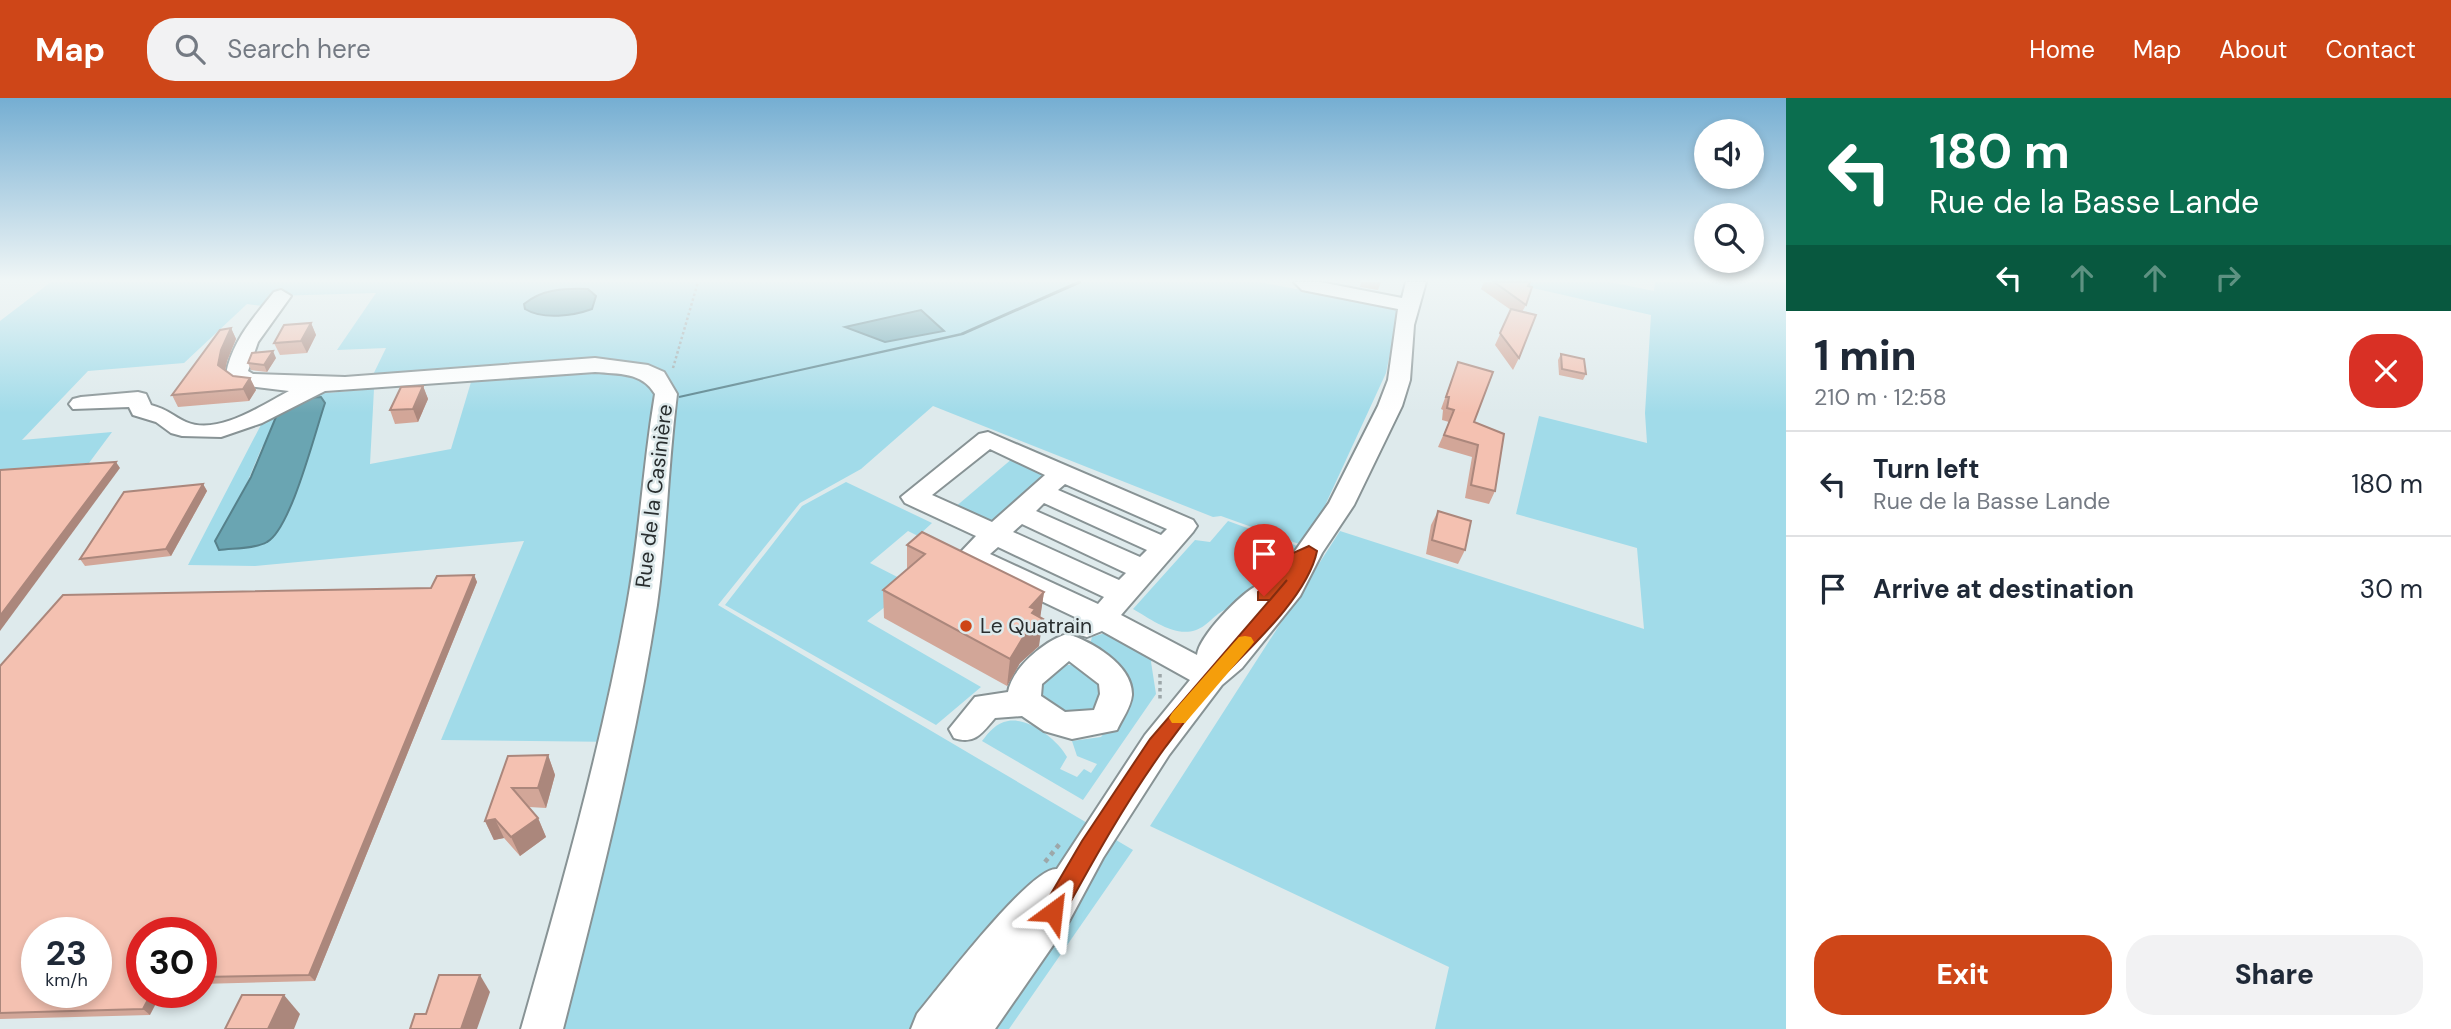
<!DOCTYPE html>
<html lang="en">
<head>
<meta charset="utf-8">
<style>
  :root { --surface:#fff; --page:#f2f2f3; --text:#1f2937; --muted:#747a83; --line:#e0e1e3; --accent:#ce4618 }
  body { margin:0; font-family:"DM Sans",sans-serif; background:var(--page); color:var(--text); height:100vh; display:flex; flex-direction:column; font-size:26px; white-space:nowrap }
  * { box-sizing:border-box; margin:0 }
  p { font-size:23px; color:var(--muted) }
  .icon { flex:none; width:38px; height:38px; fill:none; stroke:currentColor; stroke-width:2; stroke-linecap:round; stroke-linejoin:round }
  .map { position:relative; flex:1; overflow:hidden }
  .drawer { display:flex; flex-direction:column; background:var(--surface); width:665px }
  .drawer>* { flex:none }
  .top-card { background:#0b6e4f; color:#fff; overflow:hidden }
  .tools { position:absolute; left:1694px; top:21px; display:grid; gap:14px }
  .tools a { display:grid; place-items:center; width:70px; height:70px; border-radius:50%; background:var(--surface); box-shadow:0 4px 10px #0003; font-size:35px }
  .speed { position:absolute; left:21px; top:819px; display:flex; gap:14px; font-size:35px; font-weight:700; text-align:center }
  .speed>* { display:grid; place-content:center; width:91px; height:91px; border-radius:50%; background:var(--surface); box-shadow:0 4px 10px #0003; line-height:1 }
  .speed small { font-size:18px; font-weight:400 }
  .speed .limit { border:10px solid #d22; background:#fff; color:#111 }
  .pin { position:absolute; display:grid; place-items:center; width:60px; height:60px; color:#fff; margin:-72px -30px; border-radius:50% 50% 50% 0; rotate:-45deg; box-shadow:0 0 7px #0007 }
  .pin .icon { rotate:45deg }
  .me { position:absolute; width:77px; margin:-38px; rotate:30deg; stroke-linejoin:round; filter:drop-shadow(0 0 5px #0008) }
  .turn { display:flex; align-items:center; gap:24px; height:147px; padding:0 28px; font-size:32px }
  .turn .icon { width:91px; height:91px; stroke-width:2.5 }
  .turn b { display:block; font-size:49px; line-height:60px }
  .lanes { display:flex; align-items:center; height:66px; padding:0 28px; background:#0003; justify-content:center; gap:35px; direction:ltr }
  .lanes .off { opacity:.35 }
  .round { display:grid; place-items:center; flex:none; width:74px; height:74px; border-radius:28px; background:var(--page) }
  .head { display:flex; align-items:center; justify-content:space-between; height:119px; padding:0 28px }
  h1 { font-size:42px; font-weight:800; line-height:52px }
  .button { display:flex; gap:14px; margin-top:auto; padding:14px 28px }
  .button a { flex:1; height:80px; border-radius:28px; background:var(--accent); color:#fff; font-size:28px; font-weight:800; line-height:80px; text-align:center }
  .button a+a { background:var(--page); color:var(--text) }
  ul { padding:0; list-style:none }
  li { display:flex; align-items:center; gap:21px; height:105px; padding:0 28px; border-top:2px solid var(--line) }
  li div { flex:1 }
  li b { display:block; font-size:26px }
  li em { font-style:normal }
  header { display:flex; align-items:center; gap:42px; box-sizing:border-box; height:98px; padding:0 35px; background:var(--accent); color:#fff }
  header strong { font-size:33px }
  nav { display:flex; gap:38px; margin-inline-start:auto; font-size:24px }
  .search { width:490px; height:63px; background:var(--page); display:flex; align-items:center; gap:18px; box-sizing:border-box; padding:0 24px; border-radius:28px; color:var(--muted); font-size:26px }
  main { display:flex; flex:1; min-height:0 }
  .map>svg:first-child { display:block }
  .green { fill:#a1dbe9; fill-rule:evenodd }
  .water { fill:#6aa5b2; stroke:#56818b; stroke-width:2 }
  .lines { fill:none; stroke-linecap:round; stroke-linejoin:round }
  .minor-casing { stroke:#889395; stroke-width:4 }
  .path-far2 { stroke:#9da7a9; stroke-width:2.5; stroke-dasharray:2.5 2.5; stroke-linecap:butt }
  .path-far1 { stroke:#9da7a9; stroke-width:3.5; stroke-dasharray:3.5 3.5; stroke-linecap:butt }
  .path { stroke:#9da7a9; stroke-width:4.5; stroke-dasharray:4.5 4.5; stroke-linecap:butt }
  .minor { fill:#fff; fill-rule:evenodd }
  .wall { fill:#d2a698 }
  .shaded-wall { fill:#ab877c }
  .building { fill:#f4c1b1; stroke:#ab877c; stroke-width:2; fill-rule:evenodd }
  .route { fill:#ce4618; stroke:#862e10; stroke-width:2 }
  .slow { fill:#f59e0b }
  .poi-dot { fill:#ce4618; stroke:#deeaec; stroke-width:2.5 }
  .labels { text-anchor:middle; stroke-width:5; stroke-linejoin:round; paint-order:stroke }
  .street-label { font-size:21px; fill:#292e2f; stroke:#deeaec }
  .poi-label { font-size:21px; fill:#292e2f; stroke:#deeaec; text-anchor:start }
</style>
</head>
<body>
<header>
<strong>Map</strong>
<div class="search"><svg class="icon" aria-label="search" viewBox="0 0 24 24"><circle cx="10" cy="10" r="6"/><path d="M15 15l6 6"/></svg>Search here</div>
<nav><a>Home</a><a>Map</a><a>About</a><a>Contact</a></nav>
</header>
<main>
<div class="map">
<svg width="1786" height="931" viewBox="0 0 1786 931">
  <rect width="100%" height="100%" fill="#deeaec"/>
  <g class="green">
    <path d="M 51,184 L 1259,184 L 1399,211 L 1386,275 L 1322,414 L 1299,446 L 1221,418 L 1213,419 L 933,308 L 861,371 L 800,405 L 718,507 L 1133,752 L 1009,931 L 553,931 L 622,644 L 441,642 L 524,443 L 255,468 L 188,467 L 264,321 L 303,297 L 374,291 L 370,366 L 451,351 L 474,274 L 371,281 L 386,250 L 337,252 L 376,195 L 273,198 L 263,208 L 247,206 L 184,265 L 88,273 L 22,342 L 112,334 L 89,365 L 0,372 L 0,223 ZM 321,299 L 325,305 L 291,407 L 267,444 L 219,452 L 262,349 Z"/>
    <polygon points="1507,184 1610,184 1654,193 1655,184 1786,184 1786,931 1435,931 1449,869 1150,728 1340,433 1644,531 1637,450 1516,416 1539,318 1647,345 1645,315 1651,217"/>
    <polygon points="1013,360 1046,374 988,426 954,410"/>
    <polygon points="846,384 932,425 918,438 908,433 870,465 913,487 867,523 981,589 936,627 725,507 802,408"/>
    <path d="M 1228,423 L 1297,448 L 1238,509 C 1221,510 1218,517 1205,527 C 1182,545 1154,523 1133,511 L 1195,442 L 1210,444 Z"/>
    <path d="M 1105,535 L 1154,558 L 1151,564 L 1156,596 L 1083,702 L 982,643 C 989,634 996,625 1008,623 C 1029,619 1058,642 1067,659 L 1060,671 L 1077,679 L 1084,671 L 1091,675 L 1097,666 L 1077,658 L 1072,643 L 1101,639 L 1128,605 L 1089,550 L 1092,539 Z"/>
    <path d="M 1057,567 L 1078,567 L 1105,587 L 1096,613 C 1073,616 1044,613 1039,585 Z"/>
  </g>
  <g class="water">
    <polygon points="1078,184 1081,184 963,236 679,299 961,236"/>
    <path d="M 588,191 L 596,198 L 592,211 C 573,218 543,222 525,211 L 524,206 C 542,191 565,190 588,191 Z"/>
    <polygon points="921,212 944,233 885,244 845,229"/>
    <path d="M 321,299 L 325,305 C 315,334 291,431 267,444 C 255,451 233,450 219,452 L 215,443 L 251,379 L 278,314 L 308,300 Z"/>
  </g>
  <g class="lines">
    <g class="minor-casing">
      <g id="minor">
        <path d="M 1294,184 L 1320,184 L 1402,200 L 1406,184 L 1426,184 L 1414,227 L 1410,282 L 1402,308 L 1354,407 L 1322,455 L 1300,498 L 1242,570 L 1222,587 L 1169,657 L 1103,760 L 1067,827 L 995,931 L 911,931 L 917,916 C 938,891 1031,768 1057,771 L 1145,637 L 1190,582 L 1102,533 L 1087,539 L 1076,536 L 1072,528 L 1077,520 L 961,465 L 957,458 L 976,438 L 905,405 L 901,399 L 979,336 L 988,334 L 1193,422 L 1197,428 L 1193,434 L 1121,517 L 1197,557 C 1199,538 1241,495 1258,487 C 1265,484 1272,488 1278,486 L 1295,453 L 1329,405 L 1378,308 L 1388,282 L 1398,211 L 1302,192 ZM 990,351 L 1045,377 L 992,424 L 932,397 ZM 1065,386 L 1167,431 L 1161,437 L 1058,392 ZM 1044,405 L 1147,452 L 1140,459 L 1036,413 ZM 1022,426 L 1126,475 L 1119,482 L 1013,434 ZM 998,449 L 1104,499 L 1098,506 L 990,456 Z"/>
        <path d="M 281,192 L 291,198 L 258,244 L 248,273 L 253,276 L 345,279 L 595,260 L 648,267 L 664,274 L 677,296 C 668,366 667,437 657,507 C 635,650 599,791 563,931 L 521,931 C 561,791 601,651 627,507 C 640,437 643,366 655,296 C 642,274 619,276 595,274 L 325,293 L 262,325 L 221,339 L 182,338 L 171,335 L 156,324 L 133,317 L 129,309 L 73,311 L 69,306 L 73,301 L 81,299 L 138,294 L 146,296 L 151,307 C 167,311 173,318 186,324 C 218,338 262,307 289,293 L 239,287 L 226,276 C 232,243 254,219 274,194 Z"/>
        <path d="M 1067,536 C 1091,543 1133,567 1132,597 C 1131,609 1122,621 1117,632 L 1072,641 L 1044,633 L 1022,618 L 995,620 C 982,635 975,647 954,640 L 949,631 L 975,599 L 1008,594 C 1012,570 1044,543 1067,536 ZM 1069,563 L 1099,586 L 1100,596 L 1094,612 L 1065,614 L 1041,598 L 1042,586 Z"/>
      </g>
    </g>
    <polyline class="path-far2" points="673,270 698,184"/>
    <polyline class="path-far1" points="1160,576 1160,602"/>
    <polyline class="path" points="1045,764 1062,743"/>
    <use href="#minor" class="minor"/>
  </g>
  <g class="wall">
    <polygon points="1361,184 1381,184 1378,192 1360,189"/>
    <polygon points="1484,184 1530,184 1528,188 1526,207 1522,214 1519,260 1513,272 1495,247 1511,212 1481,191"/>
    <polygon points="311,225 316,237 307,255 280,257 274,245"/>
    <polygon points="231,230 236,241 227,263 225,272 233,278 250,280 256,292 249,303 178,309 172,297"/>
    <polygon points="1561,256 1586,276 1583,282 1559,277 1558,262"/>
    <polygon points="276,260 267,274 251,272 248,265"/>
    <polygon points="1458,264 1474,324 1495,393 1489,406 1465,400 1472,359 1438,349 1449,324 1442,322 1443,312 1441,311"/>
    <polygon points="423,288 428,301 418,324 395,326 390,312"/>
    <polygon points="203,386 207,393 171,458 85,468 80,461"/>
    <polygon points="1438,413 1465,452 1458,466 1426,456 1431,427"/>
    <polygon points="907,447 1044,494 1040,519 1039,548 1020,565 1007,588 884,520 883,492 907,472"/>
    <polygon points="474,477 477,484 315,883 201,886 201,835 142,835 150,917 0,921 0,568 431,490"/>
    <polygon points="548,657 555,677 546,710 529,709 538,720 546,739 520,758 504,740 494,742 485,723 508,658"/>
  </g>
  <g class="shaded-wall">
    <polygon points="311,225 316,237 307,255 301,243"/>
    <polygon points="231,230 236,241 227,263 224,278 218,267 221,252"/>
    <polygon points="273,253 276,260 267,274 264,267"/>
    <polygon points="250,280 256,292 249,303 243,291"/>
    <polygon points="423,288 428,301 418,324 413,311"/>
    <polygon points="116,364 120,370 0,533 0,518"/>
    <polygon points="203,386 207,393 171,458 166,451"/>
    <polygon points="474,477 477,484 315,883 309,877"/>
    <polygon points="1044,494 1040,521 1043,521 1039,548 1020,565 1007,588 1010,561 1030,509"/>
    <polygon points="548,657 555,677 546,710 538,690"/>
    <polygon points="538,720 546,739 520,758 511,739"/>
    <polygon points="495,721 504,740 494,742 485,723"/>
    <polygon points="480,877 490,894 477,931 461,931"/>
    <polygon points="152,894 162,894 150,917 143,911"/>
    <polygon points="284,897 300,916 294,931 268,931"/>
  </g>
  <g class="building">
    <polygon points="1494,184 1530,184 1528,188 1532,189 1526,207"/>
    <polygon points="1511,211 1536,217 1519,260 1500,235"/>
    <polygon points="311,225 301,243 274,245 284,227"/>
    <polygon points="231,230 221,252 218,267 233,278 250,280 243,291 172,297 220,232"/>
    <polygon points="273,253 264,267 248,265 252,255"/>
    <polygon points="1561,256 1584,261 1586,276 1562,271"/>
    <polygon points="1458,264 1493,274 1474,324 1504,336 1495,393 1471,387 1478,347 1444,337 1454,312 1447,310 1449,299 1446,299"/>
    <polygon points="423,288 413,311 390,312 401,289"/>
    <polygon points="116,364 0,518 0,372"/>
    <polygon points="203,386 166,451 80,461 124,394"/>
    <polygon points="1438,413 1471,423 1465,452 1432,442"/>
    <polygon points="922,434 1044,494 1030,509 1035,511 1032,515 1043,521 1024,538 1010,561 883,492 925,456 907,447"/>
    <path d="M 474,477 L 309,877 L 201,879 L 201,835 L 142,835 L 142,894 L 152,894 L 143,911 L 0,915 L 0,568 L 63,497 L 431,490 L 437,478 ZM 37,835 L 96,835 L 96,894 L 37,894 Z"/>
    <polygon points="548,657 538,690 512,690 538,720 511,739 495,721 485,723 508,658"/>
    <polygon points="439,877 480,877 461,931 410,931 415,916 426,916"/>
    <polygon points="242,897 284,897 268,931 225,931"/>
  </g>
  <linearGradient id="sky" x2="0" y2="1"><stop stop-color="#75aed2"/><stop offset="0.58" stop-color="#f0f6f6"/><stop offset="1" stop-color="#f0f6f6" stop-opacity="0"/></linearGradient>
  <rect width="1786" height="315" fill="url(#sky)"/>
  <path class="route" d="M 1309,448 L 1317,453 C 1308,498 1249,551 1217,584 C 1198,604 1181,629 1164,651 C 1125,705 1093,763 1061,821 L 1053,824 L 1045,821 L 1042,814 L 1045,806 L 1082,743 L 1150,641 L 1287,482 L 1270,502 L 1258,502 L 1258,494 L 1293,455 Z"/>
  <polygon class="slow" points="1245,538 1251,539 1254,544 1251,548 1185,625 1172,625 1169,620 1172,615 1239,539"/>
  <circle class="poi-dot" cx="966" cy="528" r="7"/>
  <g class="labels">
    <g class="street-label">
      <text transform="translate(654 398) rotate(-83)" y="7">Rue de la Casinière</text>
    </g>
    <g class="poi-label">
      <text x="980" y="535">Le Quatrain</text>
    </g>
  </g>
</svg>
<div class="tools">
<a><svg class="icon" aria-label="sound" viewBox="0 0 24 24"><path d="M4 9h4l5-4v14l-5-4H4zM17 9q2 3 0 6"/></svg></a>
<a><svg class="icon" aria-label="search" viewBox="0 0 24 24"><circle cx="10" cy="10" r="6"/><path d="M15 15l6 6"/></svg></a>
</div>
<div class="speed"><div>23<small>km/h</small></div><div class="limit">30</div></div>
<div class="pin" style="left:1264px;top:498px;background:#d93025"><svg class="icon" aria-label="arrive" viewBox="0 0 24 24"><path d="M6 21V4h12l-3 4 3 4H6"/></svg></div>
<svg class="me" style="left:1053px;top:814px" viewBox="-20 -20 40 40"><path d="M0-17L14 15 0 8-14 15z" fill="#ce4618" stroke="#fff" stroke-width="4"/></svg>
</div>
<section class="drawer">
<div class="top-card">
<div class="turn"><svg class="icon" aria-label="left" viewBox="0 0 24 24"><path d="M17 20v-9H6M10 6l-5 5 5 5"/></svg><div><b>180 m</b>Rue de la Basse Lande</div></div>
<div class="lanes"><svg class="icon" aria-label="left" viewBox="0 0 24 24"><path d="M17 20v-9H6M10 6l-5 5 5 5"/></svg><svg class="icon off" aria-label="ahead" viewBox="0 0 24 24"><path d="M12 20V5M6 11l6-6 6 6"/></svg><svg class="icon off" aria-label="ahead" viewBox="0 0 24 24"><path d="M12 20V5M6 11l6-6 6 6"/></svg><svg class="icon off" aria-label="right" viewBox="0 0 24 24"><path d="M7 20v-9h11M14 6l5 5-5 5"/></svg></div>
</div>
<div class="head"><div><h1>1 min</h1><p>210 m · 12:58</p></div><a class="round" style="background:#d93025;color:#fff"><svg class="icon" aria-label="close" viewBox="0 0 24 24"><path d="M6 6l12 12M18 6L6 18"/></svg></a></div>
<ul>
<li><svg class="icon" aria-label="left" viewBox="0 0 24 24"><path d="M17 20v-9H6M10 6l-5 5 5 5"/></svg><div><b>Turn left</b><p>Rue de la Basse Lande</p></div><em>180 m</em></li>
<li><svg class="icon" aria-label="arrive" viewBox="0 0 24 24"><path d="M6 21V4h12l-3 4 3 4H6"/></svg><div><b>Arrive at destination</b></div><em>30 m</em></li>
</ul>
<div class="button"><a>Exit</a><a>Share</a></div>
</section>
</main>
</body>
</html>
